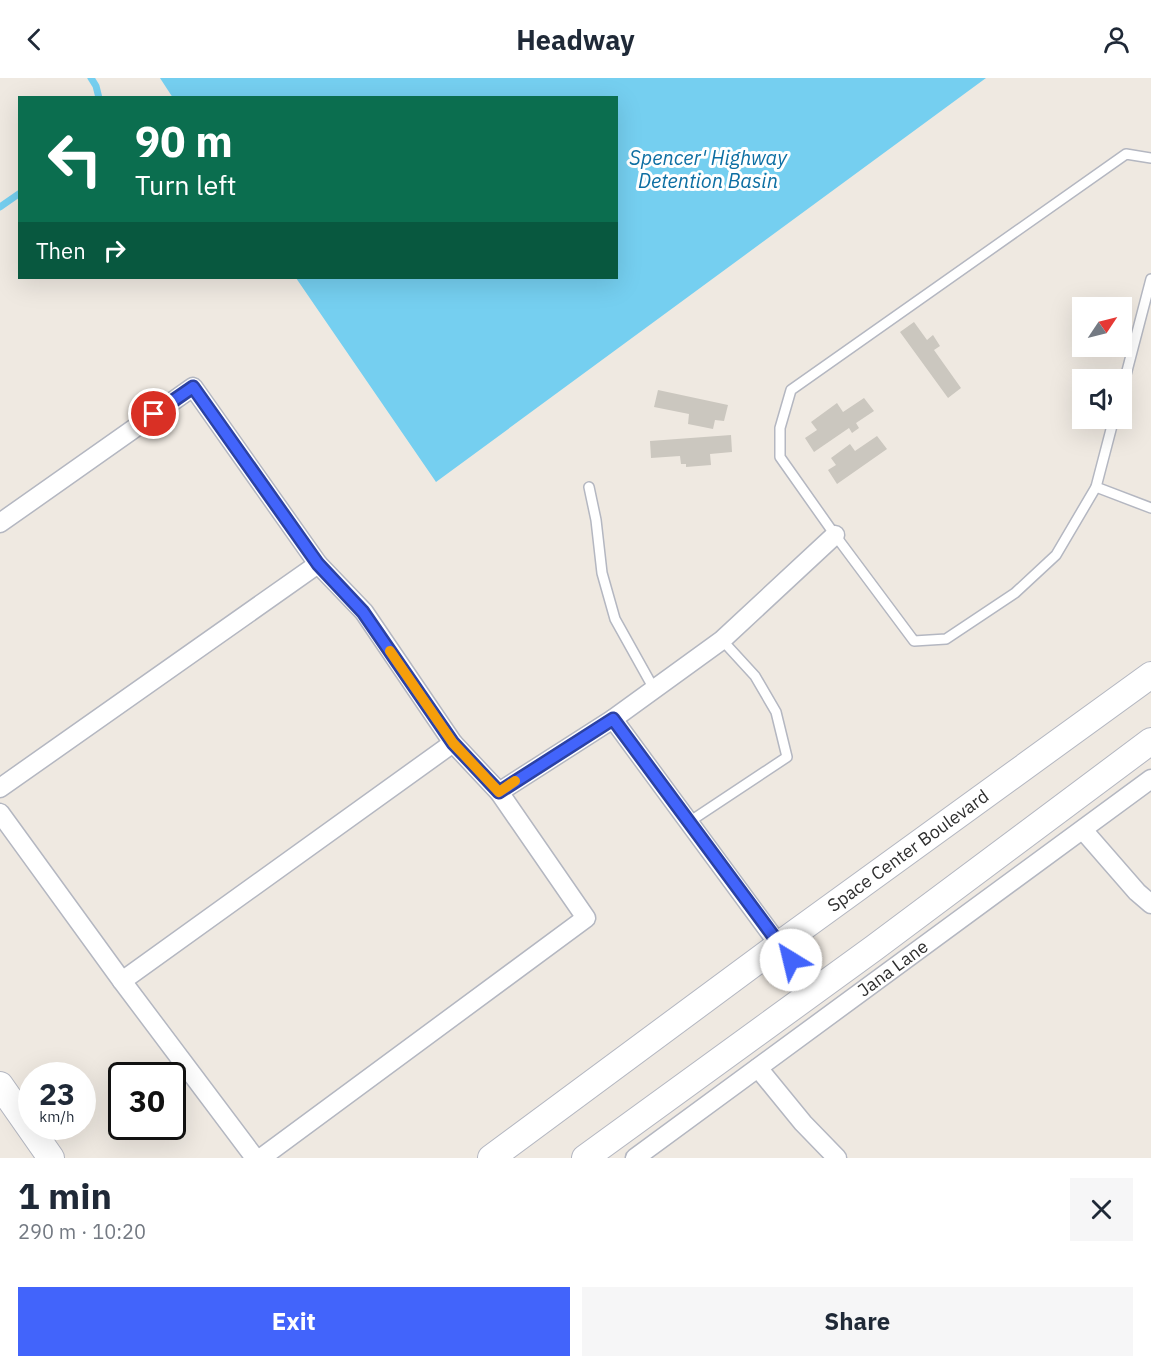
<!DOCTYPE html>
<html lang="en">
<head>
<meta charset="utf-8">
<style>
  :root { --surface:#fff; --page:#f6f6f7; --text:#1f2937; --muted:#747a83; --accent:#4264fb }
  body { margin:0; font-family:"IBM Plex Sans",sans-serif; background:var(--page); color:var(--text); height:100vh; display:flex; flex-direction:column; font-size:22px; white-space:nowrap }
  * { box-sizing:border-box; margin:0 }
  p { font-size:20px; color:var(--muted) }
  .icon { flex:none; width:33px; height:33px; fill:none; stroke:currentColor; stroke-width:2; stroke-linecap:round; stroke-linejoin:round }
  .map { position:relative; height:1080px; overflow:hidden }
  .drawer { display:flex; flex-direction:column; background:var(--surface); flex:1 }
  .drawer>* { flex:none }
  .banner { position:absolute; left:18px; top:18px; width:600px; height:183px; border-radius:0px; box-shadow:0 6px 24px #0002; background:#0b6e4f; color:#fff; overflow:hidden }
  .needle { width:39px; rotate:55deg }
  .tools { position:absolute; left:1072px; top:219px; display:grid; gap:12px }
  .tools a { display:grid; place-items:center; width:60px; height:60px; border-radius:0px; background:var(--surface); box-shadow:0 6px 24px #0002; font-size:30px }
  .speed { position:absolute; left:18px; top:984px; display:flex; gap:12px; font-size:30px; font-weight:700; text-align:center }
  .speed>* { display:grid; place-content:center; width:78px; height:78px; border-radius:50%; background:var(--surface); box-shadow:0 6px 24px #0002; line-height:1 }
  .speed small { font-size:15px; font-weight:400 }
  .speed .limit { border:3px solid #111; border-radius:9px; background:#fff; color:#111 }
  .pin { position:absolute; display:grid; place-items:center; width:51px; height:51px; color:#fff; margin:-26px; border:3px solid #fff; border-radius:50%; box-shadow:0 2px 6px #0007 }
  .me { position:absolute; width:66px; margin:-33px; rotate:324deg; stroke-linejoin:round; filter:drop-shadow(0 0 4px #0008) }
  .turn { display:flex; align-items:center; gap:21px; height:126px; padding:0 18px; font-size:27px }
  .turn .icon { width:78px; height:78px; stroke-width:2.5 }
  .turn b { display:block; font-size:42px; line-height:51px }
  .then { display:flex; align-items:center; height:57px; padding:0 18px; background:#0003; gap:12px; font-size:22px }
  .round { display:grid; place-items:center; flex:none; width:63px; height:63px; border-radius:0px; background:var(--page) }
  .overview { display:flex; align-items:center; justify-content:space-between; height:102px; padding:0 18px }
  h1 { font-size:36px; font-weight:700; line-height:45px }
  .button { display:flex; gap:12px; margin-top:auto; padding:12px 18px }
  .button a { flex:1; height:69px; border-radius:0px; background:var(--accent); color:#fff; font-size:24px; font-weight:700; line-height:69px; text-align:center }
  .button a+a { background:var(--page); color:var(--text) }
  header { display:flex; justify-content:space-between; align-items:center; height:78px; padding:0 18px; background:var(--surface); font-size:27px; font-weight:700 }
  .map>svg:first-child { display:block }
  .water { fill:#75cff0 }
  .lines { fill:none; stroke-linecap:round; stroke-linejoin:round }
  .stream { stroke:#75cff0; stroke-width:7 }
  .building { fill:#cbc7bf }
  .lane-casing { stroke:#b4b7c1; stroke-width:12 }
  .street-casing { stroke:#b4b7c1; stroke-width:21 }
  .secondary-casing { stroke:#b4b7c1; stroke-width:28 }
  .lane { stroke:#fff; stroke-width:9 }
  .street { stroke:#fff; stroke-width:18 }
  .secondary { stroke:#fff; stroke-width:26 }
  .route-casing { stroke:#2b41a3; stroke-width:15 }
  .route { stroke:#4264fb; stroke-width:10 }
  .slow { stroke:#f59e0b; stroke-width:10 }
  .labels { text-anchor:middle; stroke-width:6; stroke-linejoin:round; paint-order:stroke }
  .street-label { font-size:18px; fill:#2e2e2e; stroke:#fff }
  .water-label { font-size:20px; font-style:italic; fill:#0d6fa3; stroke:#fff }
</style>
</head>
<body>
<header><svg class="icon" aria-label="back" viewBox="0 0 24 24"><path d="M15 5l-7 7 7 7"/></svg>Headway<svg class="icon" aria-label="person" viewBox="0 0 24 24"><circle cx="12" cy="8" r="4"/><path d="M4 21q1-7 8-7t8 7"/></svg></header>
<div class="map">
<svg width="1151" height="1080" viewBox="0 0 1151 1080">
  <rect width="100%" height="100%" fill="#efe9e1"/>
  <polygon class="water" points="160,0 986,0 436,404 296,200 616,200 616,20 173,20"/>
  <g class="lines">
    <g class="stream">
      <polyline points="91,0 96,8 99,20"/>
      <polyline points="0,129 20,115"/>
    </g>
  </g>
  <g class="building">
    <polygon points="914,244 927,262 933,257 940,268 934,272 961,310 948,320 900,254"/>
    <polygon points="658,312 728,327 724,343 715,342 713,351 688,346 689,336 654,329"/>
    <polygon points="864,320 874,333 856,345 859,350 852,355 849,350 814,374 805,360 817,352 811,344 837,325 843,334"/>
    <polygon points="731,357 732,374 710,376 711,387 686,389 686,386 681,386 680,378 651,380 650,363"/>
    <polygon points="877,358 887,371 837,406 828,392 836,387 831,380 850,366 855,373"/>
  </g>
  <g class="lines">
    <g class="lane-casing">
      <g id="lane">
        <polyline points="1122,312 1151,201"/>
        <polyline points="1114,340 1096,409 1056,477 1015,515 946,561 914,563 835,457 780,379 780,350 791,312 1126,76 1151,80"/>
        <polyline points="589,409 596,442 602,495 615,541 654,611"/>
        <polyline points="1096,409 1151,430"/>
        <polyline points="689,744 787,679 776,634 755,598 722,562"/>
      </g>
    </g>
    <g class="street-casing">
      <g id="street">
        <polyline points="0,445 193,309 318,486 364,534 453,665 499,714 586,840 261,1080"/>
        <polyline points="613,641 813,913"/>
        <polyline points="0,710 318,486"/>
        <polyline points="499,714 613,641 722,562 835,457"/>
        <polyline points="0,735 122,903 255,1080"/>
        <polyline points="1083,752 1137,814 1151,826"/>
        <polyline points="122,903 453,665"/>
        <polyline points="758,990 803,1045 837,1080"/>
        <path id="s1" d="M 635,1080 L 1151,701"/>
      </g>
    </g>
    <g class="secondary-casing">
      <g id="secondary">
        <polyline points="0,1007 51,1080"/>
        <path id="s2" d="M 491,1080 L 780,866 L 1151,597"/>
        <polyline points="585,1080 874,870 1151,663"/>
      </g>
    </g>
    <use href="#lane" class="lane"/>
    <use href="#street" class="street"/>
    <use href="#secondary" class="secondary"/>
  </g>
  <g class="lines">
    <g class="route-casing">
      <polyline id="route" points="154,336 193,309 318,486 363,534 453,665 499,714 613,641 791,882"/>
    </g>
    <use href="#route" class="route"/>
    <polyline class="slow" points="390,573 453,665 499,714 515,703"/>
  </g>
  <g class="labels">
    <g class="street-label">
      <text dy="6" stroke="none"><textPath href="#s2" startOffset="518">Space Center Boulevard</textPath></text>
      <text dy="6" stroke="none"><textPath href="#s1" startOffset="320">Jana Lane</textPath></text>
    </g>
    <g class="water-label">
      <text x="708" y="87">Spencer' Highway<tspan x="708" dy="23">Detention Basin</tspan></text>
    </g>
  </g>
</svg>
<div class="tools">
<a><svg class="needle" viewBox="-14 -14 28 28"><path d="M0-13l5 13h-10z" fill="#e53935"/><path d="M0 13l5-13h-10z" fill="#747a83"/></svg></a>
<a><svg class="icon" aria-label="sound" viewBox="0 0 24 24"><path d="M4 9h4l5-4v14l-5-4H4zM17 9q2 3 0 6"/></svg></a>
</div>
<div class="speed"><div>23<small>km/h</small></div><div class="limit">30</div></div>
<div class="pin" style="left:154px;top:336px;background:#d93025"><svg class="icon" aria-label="arrive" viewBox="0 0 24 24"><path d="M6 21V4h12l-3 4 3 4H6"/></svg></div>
<svg class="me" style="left:791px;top:882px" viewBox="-20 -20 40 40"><circle r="19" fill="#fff"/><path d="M0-13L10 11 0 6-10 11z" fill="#4264fb"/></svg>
<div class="banner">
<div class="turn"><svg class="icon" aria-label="left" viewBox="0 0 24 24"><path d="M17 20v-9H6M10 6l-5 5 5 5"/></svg><div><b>90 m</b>Turn left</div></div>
<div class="then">Then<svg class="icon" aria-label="right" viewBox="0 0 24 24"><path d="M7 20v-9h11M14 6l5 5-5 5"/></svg></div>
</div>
</div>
<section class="drawer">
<div class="overview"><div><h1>1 min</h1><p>290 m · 10:20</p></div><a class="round"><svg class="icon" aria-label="close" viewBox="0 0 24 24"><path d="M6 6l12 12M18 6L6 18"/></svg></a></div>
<div class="button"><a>Exit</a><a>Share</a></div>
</section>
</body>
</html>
